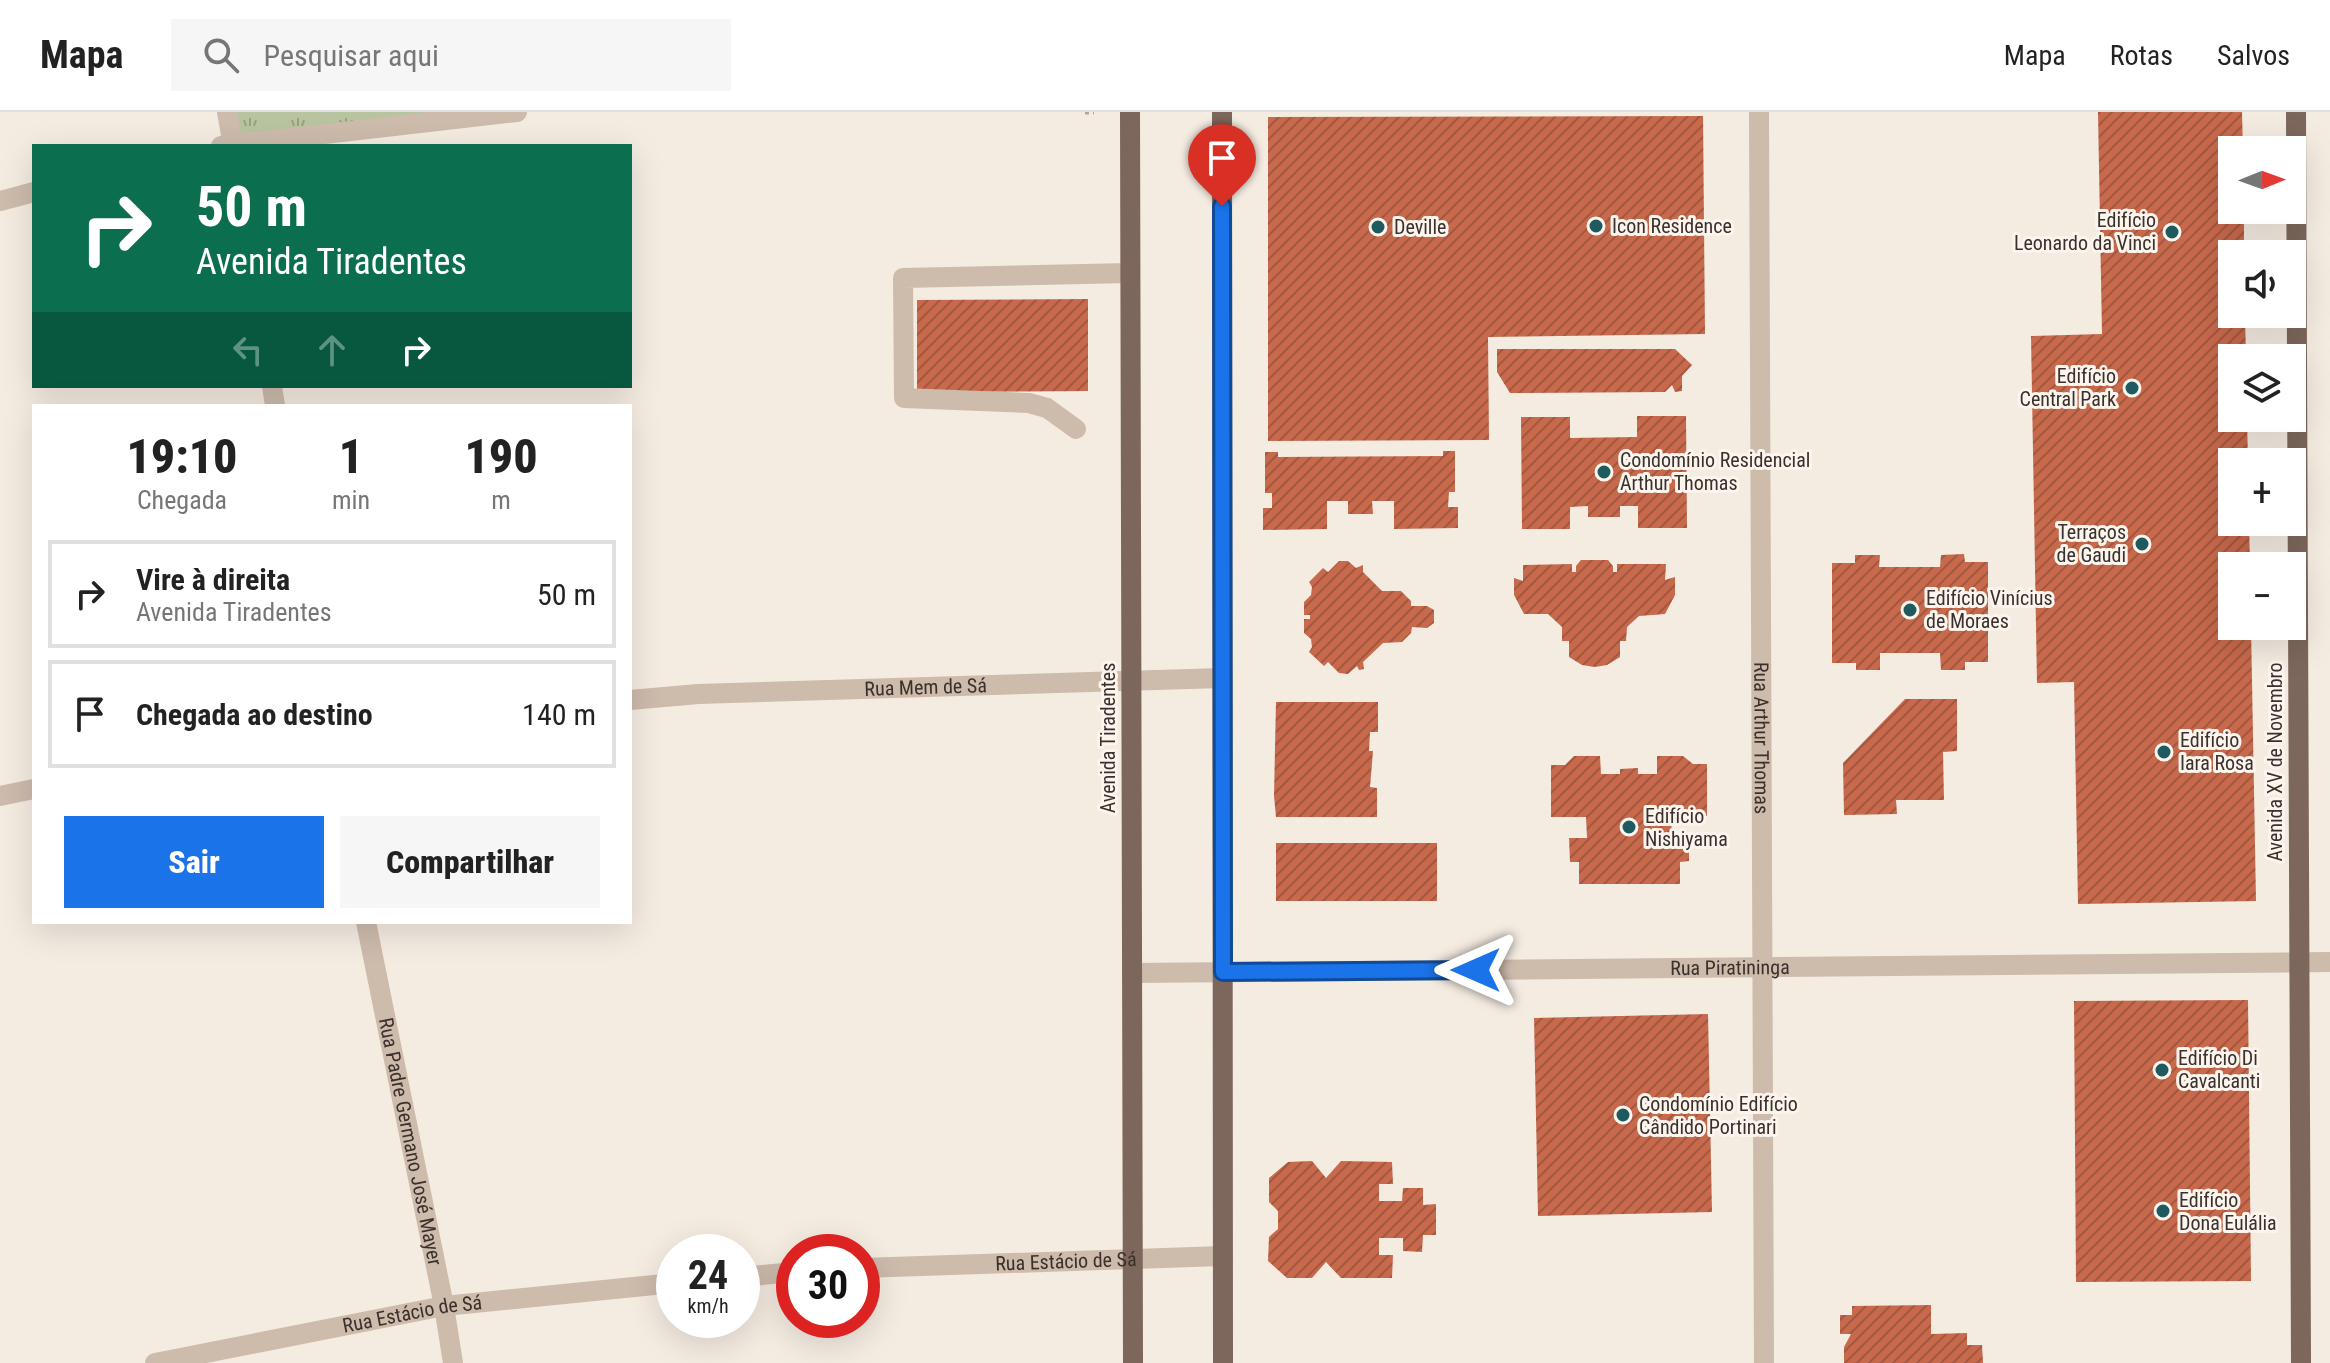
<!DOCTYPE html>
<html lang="pt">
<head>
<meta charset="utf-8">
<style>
  :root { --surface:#fff; --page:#f6f6f6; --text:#222; --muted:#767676; --line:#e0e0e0; --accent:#1a73e8 }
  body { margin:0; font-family:"Roboto Condensed",sans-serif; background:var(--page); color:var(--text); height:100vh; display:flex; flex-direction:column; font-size:30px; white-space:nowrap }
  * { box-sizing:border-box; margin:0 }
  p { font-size:26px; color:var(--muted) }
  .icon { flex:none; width:44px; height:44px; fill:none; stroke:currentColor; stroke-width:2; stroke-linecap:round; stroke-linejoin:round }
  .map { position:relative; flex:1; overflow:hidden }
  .sheet { position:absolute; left:32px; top:292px; width:600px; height:520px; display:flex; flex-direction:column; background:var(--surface); border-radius:0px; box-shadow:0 8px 32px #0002 }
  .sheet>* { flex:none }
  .banner { position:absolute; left:32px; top:32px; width:600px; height:244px; border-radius:0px; box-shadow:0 8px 32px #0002; background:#0b6e4f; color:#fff; overflow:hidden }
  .needle { width:52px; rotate:89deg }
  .controls { position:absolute; left:2218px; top:24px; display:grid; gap:16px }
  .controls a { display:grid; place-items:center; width:88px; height:88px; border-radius:0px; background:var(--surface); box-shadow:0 8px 32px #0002; font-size:40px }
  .speed { position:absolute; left:656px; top:1122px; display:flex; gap:16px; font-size:40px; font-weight:700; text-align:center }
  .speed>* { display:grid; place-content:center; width:104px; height:104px; border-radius:50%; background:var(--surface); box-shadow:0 8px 32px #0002; line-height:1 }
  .speed small { font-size:20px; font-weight:400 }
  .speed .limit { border:12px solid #d22; background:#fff; color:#111 }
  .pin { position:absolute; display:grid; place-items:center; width:68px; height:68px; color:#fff; margin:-82px -34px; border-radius:50% 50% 50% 0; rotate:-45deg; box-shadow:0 0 8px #0007 }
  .pin .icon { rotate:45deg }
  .me { position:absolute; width:88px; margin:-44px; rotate:270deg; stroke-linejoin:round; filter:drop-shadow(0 0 6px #0008) }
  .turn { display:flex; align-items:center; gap:28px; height:168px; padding:0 32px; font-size:36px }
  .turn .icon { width:104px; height:104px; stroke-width:2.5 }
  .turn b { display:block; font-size:56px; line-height:68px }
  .lanes { display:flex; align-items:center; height:76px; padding:0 32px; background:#0003; justify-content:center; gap:40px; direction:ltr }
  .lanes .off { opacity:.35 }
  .eta { display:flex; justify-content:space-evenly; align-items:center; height:136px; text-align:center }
  .eta b { font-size:48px; font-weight:800; line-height:56px }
  .action { display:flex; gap:16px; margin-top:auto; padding:16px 32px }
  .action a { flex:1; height:92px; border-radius:0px; background:var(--accent); color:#fff; font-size:32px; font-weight:800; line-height:92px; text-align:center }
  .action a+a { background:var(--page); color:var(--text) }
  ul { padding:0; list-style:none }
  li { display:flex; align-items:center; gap:24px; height:108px; margin:0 16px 12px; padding:0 16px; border:4px solid var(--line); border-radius:0px }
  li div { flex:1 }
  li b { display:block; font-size:30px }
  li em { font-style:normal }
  header { display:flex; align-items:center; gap:48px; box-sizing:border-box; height:112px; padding:0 40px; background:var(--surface); border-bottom:2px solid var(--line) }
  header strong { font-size:38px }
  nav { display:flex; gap:44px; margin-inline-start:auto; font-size:28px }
  .search { width:560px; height:72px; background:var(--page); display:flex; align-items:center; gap:20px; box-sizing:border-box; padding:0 28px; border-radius:0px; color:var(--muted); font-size:30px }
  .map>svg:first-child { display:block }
  .park { fill:url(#park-tufts) }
  .building { fill:url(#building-hatch) }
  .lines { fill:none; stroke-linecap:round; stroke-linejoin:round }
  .path { stroke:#b9a596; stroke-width:5; stroke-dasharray:4 4; stroke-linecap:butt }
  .minor { stroke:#cdbbac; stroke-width:20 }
  .major { stroke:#7d675c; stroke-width:20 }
  .route-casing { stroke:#114b97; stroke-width:20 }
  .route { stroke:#1a73e8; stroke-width:14 }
  .poi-dot { fill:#1f5a5e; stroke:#fbf5ee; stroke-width:3 }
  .labels { text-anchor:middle; stroke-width:6; stroke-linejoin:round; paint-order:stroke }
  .poi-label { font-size:20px; fill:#3b302b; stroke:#fbf5ee; text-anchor:start }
  .street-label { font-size:20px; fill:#3b302b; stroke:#fbf5ee }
</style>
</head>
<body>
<header>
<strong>Mapa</strong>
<div class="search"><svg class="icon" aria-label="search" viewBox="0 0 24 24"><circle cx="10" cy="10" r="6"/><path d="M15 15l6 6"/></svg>Pesquisar aqui</div>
<nav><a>Mapa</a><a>Rotas</a><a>Salvos</a></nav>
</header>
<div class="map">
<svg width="2330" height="1251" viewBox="0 0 2330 1251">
  <defs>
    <pattern id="park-tufts" width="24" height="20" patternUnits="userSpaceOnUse" patternTransform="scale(2)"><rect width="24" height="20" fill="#b8c4a0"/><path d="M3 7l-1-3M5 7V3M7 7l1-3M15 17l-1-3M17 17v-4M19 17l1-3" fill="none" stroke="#97a083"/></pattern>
    <pattern id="building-hatch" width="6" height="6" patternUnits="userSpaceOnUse" patternTransform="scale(2)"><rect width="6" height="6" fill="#c8694b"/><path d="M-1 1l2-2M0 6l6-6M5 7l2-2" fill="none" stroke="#a4573f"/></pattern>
  </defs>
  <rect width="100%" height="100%" fill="#f4ebe1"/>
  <polygon class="park" points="227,0 517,0 232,31"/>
  <g class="building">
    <polygon points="2098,0 2242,0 2243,38 2232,38 2232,98 2244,98 2244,142 2232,142 2232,202 2245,202 2246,246 2232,246 2232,306 2247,306 2248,350 2232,350 2232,410 2249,410 2250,454 2232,454 2232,514 2251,514 2256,789 2078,792 2074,570 2037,571 2031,224 2102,222"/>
    <polygon points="1703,4 1705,222 1488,225 1489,328 1268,329 1268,5"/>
    <polygon points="1088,187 1088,279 917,280 917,188"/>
    <polygon points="1497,237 1675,237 1692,253 1682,264 1682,279 1675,280 1672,273 1665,280 1510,281 1497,260"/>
    <polygon points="1637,304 1686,304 1687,416 1638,416 1638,394 1620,394 1620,405 1588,405 1588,394 1570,395 1570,417 1522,417 1521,305 1570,305 1570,326 1637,325"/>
    <polygon points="1443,339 1455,339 1455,380 1449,380 1448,395 1458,395 1458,416 1394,417 1394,389 1372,389 1373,402 1348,402 1348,389 1327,389 1327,417 1263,418 1263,396 1272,396 1272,381 1265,381 1265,340 1278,340 1278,345 1443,344"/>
    <polygon points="1964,442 1965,450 1988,450 1988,550 1965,550 1965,558 1941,558 1940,541 1880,541 1880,558 1856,558 1856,551 1832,551 1832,451 1855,451 1855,443 1880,443 1879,455 1940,455 1941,443"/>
    <polygon points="1581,448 1608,448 1613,454 1613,460 1617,460 1617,452 1666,452 1665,468 1675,465 1675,483 1665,502 1639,504 1627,515 1626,529 1620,529 1620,545 1607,553 1595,555 1582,553 1569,545 1569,529 1562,529 1562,515 1548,502 1524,502 1514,483 1514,466 1523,469 1523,453 1572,452 1572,460 1576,460 1576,454"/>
    <polygon points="1339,449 1348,449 1356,456 1363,453 1363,460 1382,479 1401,479 1411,489 1411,494 1427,494 1434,498 1434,511 1427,516 1412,515 1411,521 1402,530 1383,531 1363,550 1364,557 1359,558 1357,554 1348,562 1339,561 1328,550 1324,554 1309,540 1312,535 1311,527 1304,521 1304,507 1310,507 1310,503 1304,503 1304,490 1311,483 1312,475 1309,470 1323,456 1328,460"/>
    <polygon points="1905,587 1957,587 1957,639 1943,640 1944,688 1896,688 1897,702 1844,703 1843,651"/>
    <polygon points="1276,590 1378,590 1378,620 1370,620 1369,639 1373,639 1370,675 1377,676 1377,705 1276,705 1274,684"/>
    <polygon points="1574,644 1600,644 1601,662 1620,662 1620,657 1638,656 1638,662 1657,662 1657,644 1683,644 1693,652 1707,652 1707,704 1671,704 1672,725 1689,725 1689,749 1680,750 1680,772 1579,772 1579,750 1570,750 1569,726 1587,726 1586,705 1551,705 1551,653 1565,653"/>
    <rect x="1276" y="731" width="161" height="58"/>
    <polygon points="2248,888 2251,1169 2076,1170 2074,889"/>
    <polygon points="1708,902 1712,1100 1538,1104 1534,906"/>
    <polygon points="1312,1049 1326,1066 1341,1049 1392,1050 1393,1072 1379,1072 1379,1089 1402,1089 1403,1076 1423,1076 1423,1093 1436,1092 1436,1123 1423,1123 1422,1140 1403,1139 1403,1126 1379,1126 1379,1143 1393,1143 1392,1166 1341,1166 1326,1150 1312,1166 1287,1166 1268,1149 1269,1125 1278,1117 1278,1099 1269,1090 1269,1066 1288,1050"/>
    <polygon points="1931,1193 1931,1222 1967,1221 1967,1233 1982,1233 1983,1251 1844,1251 1844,1235 1851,1222 1840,1222 1840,1203 1852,1203 1852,1194"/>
  </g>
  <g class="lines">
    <polyline class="path" points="1085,0 1094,0"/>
    <g class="minor">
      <polyline points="227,0 233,34"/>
      <path id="s1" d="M 1759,0 L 1764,1251"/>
      <polyline points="221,34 517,0"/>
      <polyline points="0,89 34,80"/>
      <polyline points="272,274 275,294"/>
      <polyline points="1076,317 1047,296 1029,291 904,286 903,166 1129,161"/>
      <path id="s2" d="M 630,588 L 698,582 L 1222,566"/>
      <polyline points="0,684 34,677"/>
      <path id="s3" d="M 366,810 L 444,1194 L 453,1251"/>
      <path id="s4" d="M 1132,861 L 2330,850"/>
      <path id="s5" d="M 862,1156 L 1223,1144"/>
      <polyline points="742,1165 794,1160"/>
      <path id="s6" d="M 155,1251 L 444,1194 L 674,1171"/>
    </g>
    <g class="major">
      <polyline points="1130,0 1133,1251"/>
      <polyline points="1222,0 1223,1251"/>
      <polyline points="2296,0 2301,1251"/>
    </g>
  </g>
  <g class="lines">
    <g class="route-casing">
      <polyline id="route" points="1222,94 1223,860 1476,858"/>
    </g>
    <use href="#route" class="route"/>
  </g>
  <g class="poi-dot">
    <circle cx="1596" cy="114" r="8"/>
    <circle cx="1378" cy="115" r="8"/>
    <circle cx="2172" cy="120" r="8"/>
    <circle cx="2132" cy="276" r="8"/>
    <circle cx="1604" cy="360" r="8"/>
    <circle cx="2142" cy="432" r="8"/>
    <circle cx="1910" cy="498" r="8"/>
    <circle cx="2164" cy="640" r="8"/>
    <circle cx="1629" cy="715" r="8"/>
    <circle cx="2162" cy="958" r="8"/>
    <circle cx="1623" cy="1003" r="8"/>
    <circle cx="2163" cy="1099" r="8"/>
  </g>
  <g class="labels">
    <g class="poi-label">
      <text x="2156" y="115" text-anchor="end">Edifício<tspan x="2156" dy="23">Leonardo da Vinci</tspan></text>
      <text x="1612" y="121">Icon Residence</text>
      <text x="1394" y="122">Deville</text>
      <text x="2116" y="271" text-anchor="end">Edifício<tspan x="2116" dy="23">Central Park</tspan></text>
      <text x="1620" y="355">Condomínio Residencial<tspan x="1620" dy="23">Arthur Thomas</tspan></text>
      <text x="2126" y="427" text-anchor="end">Terraços<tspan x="2126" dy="23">de Gaudi</tspan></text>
      <text x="1926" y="493">Edifício Vinícius<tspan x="1926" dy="23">de Moraes</tspan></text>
      <text x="2180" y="635">Edifício<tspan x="2180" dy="23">Iara Rosa</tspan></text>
      <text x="1645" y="711">Edifício<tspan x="1645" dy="23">Nishiyama</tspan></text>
      <text x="2178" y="953">Edifício Di<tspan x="2178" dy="23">Cavalcanti</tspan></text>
      <text x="1639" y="999">Condomínio Edifício<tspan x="1639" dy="23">Cândido Portinari</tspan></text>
      <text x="2179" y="1095">Edifício<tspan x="2179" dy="23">Dona Eulália</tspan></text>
    </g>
    <g class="street-label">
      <text dy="7" stroke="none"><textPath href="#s2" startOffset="296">Rua Mem de Sá</textPath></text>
      <text transform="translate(1108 626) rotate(-90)" y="7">Avenida Tiradentes</text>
      <text dy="7" stroke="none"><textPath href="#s1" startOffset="626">Rua Arthur Thomas</textPath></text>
      <text transform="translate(2275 650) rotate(-90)" y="7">Avenida XV de Novembro</text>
      <text dy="7" stroke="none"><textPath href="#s4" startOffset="598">Rua Piratininga</textPath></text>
      <text dy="7" stroke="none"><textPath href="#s3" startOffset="224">Rua Padre Germano José Mayer</textPath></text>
      <text dy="7" stroke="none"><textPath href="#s5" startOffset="204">Rua Estácio de Sá</textPath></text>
      <text dy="7" stroke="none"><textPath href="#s6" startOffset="262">Rua Estácio de Sá</textPath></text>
    </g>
  </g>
</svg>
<div class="controls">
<a><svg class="needle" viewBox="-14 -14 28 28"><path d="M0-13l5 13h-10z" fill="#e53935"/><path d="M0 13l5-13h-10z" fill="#767676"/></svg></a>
<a><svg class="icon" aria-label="sound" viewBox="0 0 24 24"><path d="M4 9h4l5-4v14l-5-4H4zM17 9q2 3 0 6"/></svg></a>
<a><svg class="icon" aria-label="layers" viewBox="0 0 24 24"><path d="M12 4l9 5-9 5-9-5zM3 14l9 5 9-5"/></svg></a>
<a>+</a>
<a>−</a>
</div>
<div class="speed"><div>24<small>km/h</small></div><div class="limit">30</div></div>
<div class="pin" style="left:1222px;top:94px;background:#d93025"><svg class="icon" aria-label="arrive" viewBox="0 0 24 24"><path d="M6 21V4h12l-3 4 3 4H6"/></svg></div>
<svg class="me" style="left:1476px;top:858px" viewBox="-20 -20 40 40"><path d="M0-17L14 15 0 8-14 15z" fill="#1a73e8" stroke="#fff" stroke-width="4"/></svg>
<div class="banner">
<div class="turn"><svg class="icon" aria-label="right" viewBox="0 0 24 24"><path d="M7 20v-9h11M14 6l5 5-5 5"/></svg><div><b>50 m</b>Avenida Tiradentes</div></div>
<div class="lanes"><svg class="icon off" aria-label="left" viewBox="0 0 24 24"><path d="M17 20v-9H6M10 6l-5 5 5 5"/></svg><svg class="icon off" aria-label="ahead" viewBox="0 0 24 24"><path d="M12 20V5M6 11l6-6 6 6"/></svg><svg class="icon" aria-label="right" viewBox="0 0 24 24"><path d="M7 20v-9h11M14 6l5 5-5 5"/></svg></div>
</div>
<section class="sheet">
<div class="eta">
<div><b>19:10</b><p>Chegada</p></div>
<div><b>1</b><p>min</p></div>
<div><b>190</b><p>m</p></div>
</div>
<ul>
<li><svg class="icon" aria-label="right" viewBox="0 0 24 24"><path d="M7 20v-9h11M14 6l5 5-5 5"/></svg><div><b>Vire à direita</b><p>Avenida Tiradentes</p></div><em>50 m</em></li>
<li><svg class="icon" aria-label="arrive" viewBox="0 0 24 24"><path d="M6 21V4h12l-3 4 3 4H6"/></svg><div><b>Chegada ao destino</b></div><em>140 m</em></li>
</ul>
<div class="action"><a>Sair</a><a>Compartilhar</a></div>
</section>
</div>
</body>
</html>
